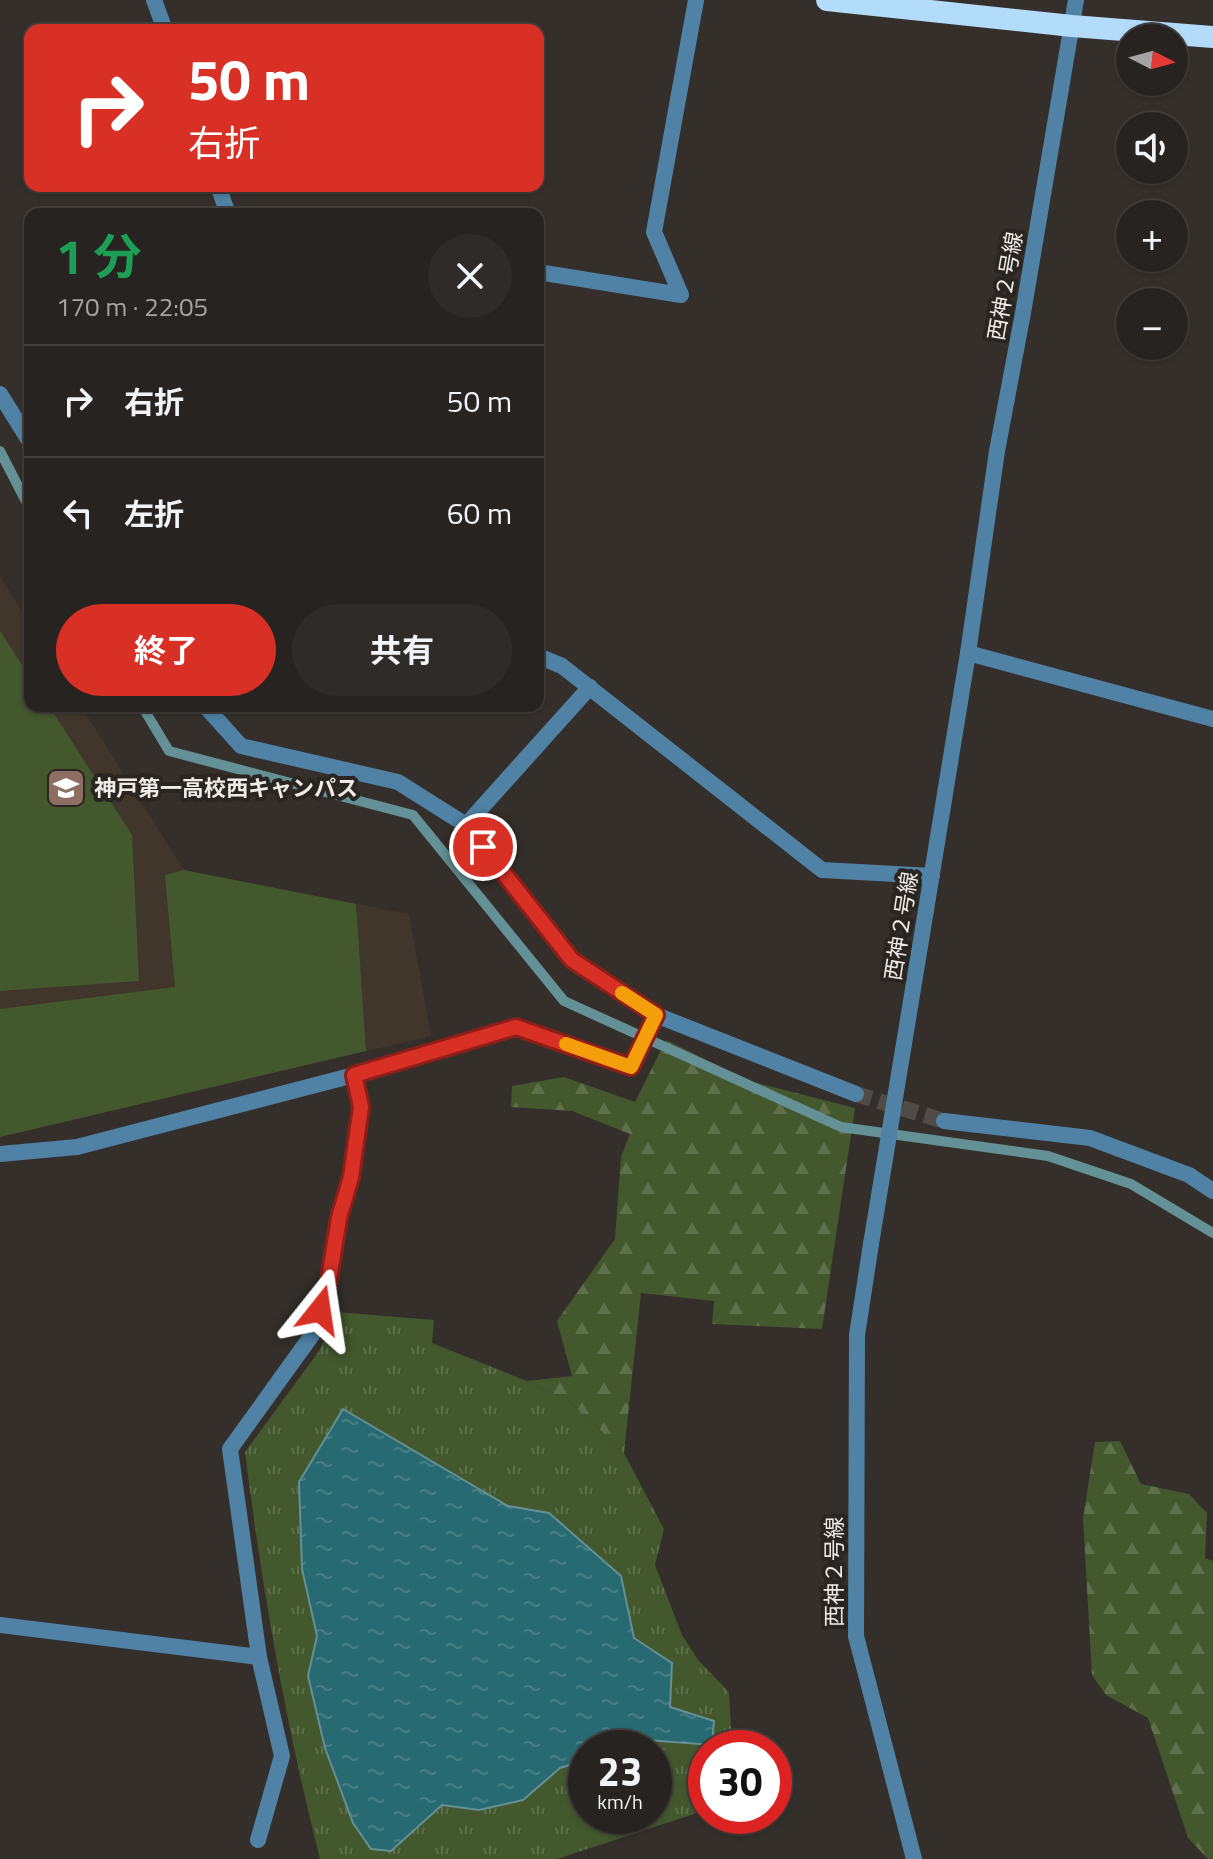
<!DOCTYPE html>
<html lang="ja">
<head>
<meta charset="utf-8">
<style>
  :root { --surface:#272320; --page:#2f2b29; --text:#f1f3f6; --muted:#a4a4a5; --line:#43403e; --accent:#d93025 }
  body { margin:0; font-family:"Titillium Web","Noto Sans JP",sans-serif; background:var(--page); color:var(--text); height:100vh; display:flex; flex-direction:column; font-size:30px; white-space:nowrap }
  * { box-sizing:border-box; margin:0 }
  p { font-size:26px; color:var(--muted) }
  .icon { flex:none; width:44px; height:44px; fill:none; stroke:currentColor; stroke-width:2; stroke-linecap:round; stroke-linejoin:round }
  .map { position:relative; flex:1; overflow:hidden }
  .panel { position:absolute; left:24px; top:208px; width:520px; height:504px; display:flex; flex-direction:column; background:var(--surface); border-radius:16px; box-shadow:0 2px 6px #0004,0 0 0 2px var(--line) }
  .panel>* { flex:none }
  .top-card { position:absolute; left:24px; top:24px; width:520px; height:168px; border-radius:16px; box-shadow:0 2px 6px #0004,0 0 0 2px var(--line); background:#d93025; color:#fff; overflow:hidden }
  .needle { width:52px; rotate:96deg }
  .fabs { position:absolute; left:1116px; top:24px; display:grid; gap:16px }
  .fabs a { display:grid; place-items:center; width:72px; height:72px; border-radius:50%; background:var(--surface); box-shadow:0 2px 6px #0004,0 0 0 2px var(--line); font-size:40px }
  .speed { position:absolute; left:568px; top:1730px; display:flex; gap:16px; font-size:40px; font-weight:700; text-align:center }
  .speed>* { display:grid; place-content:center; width:104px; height:104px; border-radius:50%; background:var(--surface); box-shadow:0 2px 6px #0004,0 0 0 2px var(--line); line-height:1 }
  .speed small { font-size:20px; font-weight:400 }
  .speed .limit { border:12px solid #d22; background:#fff; color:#111 }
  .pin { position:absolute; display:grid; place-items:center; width:68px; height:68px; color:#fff; margin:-34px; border:4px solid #fff; border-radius:50%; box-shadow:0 2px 8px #0007 }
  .me { position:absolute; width:88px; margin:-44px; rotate:15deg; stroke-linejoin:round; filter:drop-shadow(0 0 6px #0008) }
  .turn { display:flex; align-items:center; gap:28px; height:168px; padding:0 32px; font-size:36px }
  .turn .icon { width:104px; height:104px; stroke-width:2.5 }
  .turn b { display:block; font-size:56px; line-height:68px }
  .round { display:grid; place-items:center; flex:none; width:84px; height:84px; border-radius:42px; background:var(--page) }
  .overview { display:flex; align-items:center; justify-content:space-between; height:136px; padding:0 32px }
  h1 { font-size:48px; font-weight:700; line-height:60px; color:#1e9e55 }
  .cta { display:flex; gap:16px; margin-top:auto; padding:16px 32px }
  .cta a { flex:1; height:92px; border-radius:48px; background:var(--accent); color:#fff; font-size:32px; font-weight:700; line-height:92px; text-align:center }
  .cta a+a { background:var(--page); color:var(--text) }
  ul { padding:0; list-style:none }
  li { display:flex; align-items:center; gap:24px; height:112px; padding:0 32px; border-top:2px solid var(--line) }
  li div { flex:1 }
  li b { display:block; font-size:30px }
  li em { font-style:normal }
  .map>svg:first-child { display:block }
  .built { fill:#40362c }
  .grass { fill:url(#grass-tufts); fill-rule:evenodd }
  .forest { fill:url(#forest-firs) }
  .park { fill:#43582d }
  .water { fill:url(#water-ripples); stroke:#649195; stroke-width:2 }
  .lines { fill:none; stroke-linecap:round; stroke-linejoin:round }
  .stream { stroke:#649195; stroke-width:10 }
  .minor-tunnel { stroke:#504b46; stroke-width:16; stroke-dasharray:16 8; stroke-linecap:butt }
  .minor { stroke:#4f82a5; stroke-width:16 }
  .tertiary { stroke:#4f82a5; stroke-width:16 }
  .trunk { stroke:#b2dcfa; stroke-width:22 }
  .tertiary-bridge { stroke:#4f82a5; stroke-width:16 }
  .route-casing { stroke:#8d1f18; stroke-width:20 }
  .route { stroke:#d93025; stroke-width:14 }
  .slow { stroke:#f59e0b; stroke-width:14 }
  .labels { text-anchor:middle; stroke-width:8; stroke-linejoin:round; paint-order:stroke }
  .street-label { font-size:22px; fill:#efebe8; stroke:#2a2520 }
  .poi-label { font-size:22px; font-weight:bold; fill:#efebe8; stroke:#2a2520; text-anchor:start }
</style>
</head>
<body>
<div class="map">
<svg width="1213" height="1859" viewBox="0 0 1213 1859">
  <defs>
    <pattern id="grass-tufts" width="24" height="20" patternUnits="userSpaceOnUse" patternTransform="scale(2)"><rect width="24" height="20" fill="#43582d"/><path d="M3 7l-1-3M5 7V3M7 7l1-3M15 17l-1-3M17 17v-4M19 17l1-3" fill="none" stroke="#5e704b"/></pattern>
    <pattern id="forest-firs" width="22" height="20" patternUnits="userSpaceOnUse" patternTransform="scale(2)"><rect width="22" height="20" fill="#43582d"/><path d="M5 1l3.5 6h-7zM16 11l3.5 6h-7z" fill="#5e704b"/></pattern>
    <pattern id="water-ripples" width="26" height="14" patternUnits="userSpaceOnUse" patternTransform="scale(2)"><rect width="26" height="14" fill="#286a71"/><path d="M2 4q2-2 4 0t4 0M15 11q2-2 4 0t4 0" fill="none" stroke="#487f85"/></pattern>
  </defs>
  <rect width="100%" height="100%" fill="#342f2a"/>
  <polygon class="built" points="0,576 30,624 30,706 81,706 184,870 409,914 431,1036 0,1137"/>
  <path class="grass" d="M 337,1312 L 434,1320 L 432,1343 L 527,1381 L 572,1403 L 624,1453 L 664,1529 L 655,1565 L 682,1635 L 699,1661 L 729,1692 L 731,1729 L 749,1748 L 706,1748 L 706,1810 L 557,1859 L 320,1859 C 286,1725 262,1589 245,1452 L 319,1351 ZM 344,1410 L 508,1506 L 549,1513 L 621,1576 L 634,1638 L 672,1664 L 670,1707 L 714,1721 L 711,1745 L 647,1740 L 623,1748 L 654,1748 L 654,1816 L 586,1816 L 586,1760 L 560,1768 L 523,1800 L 479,1810 L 442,1805 L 391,1851 L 353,1823 L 325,1748 L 308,1676 L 317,1636 Z"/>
  <g class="forest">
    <polygon points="666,1040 749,1081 855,1108 822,1329 712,1324 714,1301 641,1293 624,1453 572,1403 527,1381 572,1376 557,1321 615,1239 621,1157 630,1134 572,1111 511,1107 512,1086 564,1077 635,1102"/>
    <polygon points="1120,1441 1141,1484 1189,1494 1207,1513 1205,1558 1213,1561 1213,1859 1208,1859 1188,1838 1148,1718 1106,1695 1092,1675 1083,1518 1095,1442"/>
  </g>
  <g class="park">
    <polygon points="0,631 30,677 30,706 49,706 132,835 139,981 0,991"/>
    <polygon points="184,870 356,904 366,1051 0,1137 0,1009 175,987 165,875"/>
  </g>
  <polygon class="water" points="343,1409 508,1506 549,1513 621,1576 634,1638 672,1663 670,1707 714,1721 712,1745 647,1740 623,1748 586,1748 586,1760 560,1768 523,1800 479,1810 442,1805 391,1851 371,1849 353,1823 325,1748 308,1676 317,1636 302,1569 299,1482"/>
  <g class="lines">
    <g class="stream">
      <polyline points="0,451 30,509"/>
      <polyline points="142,706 169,751 413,815 564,1001 841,1127 1048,1156 1131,1184 1213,1233"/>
    </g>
    <polyline class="minor-tunnel" points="856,1094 944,1121"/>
    <g class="minor">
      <polyline points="154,0 165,30"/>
      <polyline points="218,186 228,214"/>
      <polyline points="538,272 681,295 654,232 696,0"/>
      <polyline points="0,394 30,442"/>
      <polyline points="968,653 1213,719"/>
      <polyline points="538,656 562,666 822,870 932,876"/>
      <polyline points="205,706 241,746 398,782 466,825 572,960 656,1015"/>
      <polyline points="466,825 590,687"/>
      <polyline points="944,1121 1090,1138 1189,1175 1213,1191"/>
      <polyline points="0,1154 77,1147 354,1075 450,1048 516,1027 631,1067 656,1015 856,1094"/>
      <polyline points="0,1625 259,1657"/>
      <polyline points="258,1840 282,1756 259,1657 230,1449 312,1335 328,1285 339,1218 351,1177 361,1107 354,1075"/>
    </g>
    <g class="tertiary">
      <polyline points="926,910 968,653 997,451 1023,313 1076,0"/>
      <polyline points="871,1244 857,1335 856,1636 914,1859"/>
    </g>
    <polyline class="trunk" points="827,0 1072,26 1213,37"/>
    <polyline class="tertiary-bridge" points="871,1244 926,910"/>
  </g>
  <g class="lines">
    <g class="route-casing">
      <polyline id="route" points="320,1310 328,1285 339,1218 351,1177 361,1107 354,1075 516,1027 631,1067 656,1015 572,960 483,847"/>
    </g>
    <use href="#route" class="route"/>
    <polyline class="slow" points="566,1044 631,1067 656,1015 622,993"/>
  </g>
  <defs>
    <g id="school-square" transform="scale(2)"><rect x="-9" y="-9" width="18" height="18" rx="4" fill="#8d6e63" stroke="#2a2520"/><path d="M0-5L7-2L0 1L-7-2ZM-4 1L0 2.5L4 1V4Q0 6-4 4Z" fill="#fff"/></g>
  </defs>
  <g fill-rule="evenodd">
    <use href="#school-square" x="66" y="788"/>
  </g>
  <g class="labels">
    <g class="street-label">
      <text transform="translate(1005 286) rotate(-80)" y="8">西神２号線</text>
      <text transform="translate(901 926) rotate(-81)" y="8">西神２号線</text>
      <text transform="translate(834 1572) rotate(-90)" y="8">西神２号線</text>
    </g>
    <g class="poi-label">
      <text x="94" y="796">神戸第一高校西キャンパス</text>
    </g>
  </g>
</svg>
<div class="fabs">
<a><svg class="needle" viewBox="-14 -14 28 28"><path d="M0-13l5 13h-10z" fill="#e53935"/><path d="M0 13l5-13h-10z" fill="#a4a4a5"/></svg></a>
<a><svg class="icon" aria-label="sound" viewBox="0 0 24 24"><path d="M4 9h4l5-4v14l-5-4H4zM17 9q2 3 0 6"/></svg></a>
<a>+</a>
<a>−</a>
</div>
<div class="speed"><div>23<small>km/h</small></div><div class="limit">30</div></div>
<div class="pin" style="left:483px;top:847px;background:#d93025"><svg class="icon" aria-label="arrive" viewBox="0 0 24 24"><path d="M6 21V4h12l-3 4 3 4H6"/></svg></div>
<svg class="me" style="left:320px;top:1310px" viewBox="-20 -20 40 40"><path d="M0-17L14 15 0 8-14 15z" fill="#d93025" stroke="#fff" stroke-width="4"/></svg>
<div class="top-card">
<div class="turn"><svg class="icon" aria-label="right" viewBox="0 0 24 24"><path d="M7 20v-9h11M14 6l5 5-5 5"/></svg><div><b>50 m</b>右折</div></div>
</div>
<section class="panel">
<div class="overview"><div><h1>1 分</h1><p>170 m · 22:05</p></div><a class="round"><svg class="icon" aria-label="close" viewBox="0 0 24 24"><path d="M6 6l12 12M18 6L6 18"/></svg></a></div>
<ul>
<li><svg class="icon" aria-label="right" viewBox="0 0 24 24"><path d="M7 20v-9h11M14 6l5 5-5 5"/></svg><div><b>右折</b></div><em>50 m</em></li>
<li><svg class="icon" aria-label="left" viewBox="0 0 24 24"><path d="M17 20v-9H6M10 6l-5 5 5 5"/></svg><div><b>左折</b></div><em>60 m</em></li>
</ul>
<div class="cta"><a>終了</a><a>共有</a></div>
</section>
</div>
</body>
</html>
